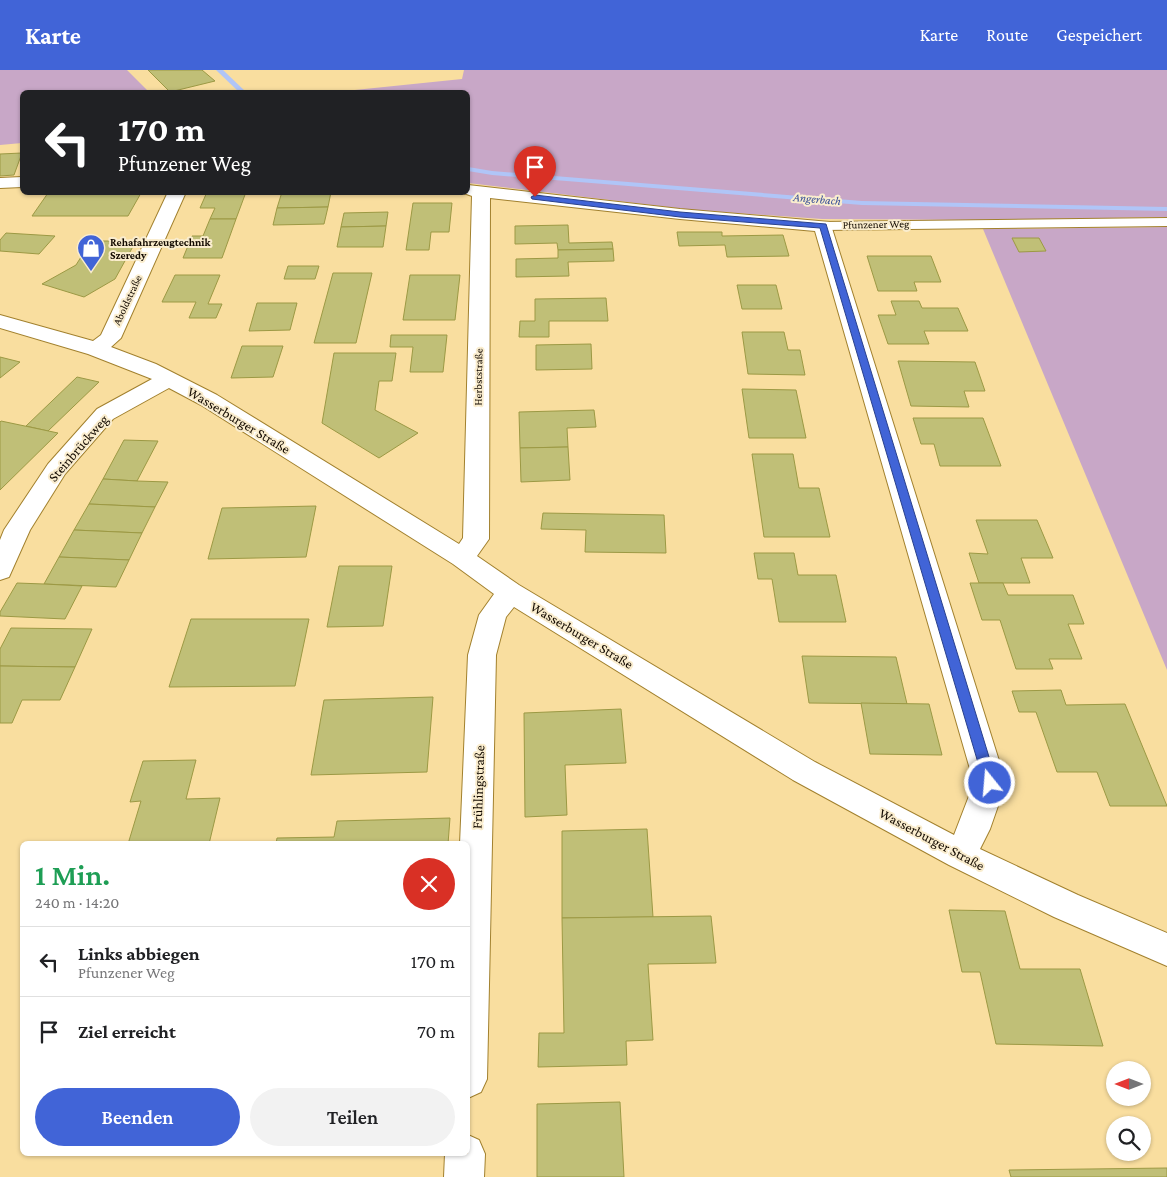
<!DOCTYPE html>
<html lang="de">
<head>
<meta charset="utf-8">
<style>
  :root { --surface:#fff; --page:#f2f2f2; --text:#202124; --muted:#757577; --line:#e0e0e0; --accent:#4164d7 }
  body { margin:0; font-family:"Crimson Pro",serif; background:var(--page); color:var(--text); height:100vh; display:flex; flex-direction:column; font-size:19px; white-space:nowrap }
  * { box-sizing:border-box; margin:0 }
  p { font-size:16px; color:var(--muted) }
  .icon { flex:none; width:28px; height:28px; fill:none; stroke:currentColor; stroke-width:2; stroke-linecap:round; stroke-linejoin:round }
  .map { position:relative; flex:1; overflow:hidden }
  .details { position:absolute; left:20px; top:771px; width:450px; height:315px; display:flex; flex-direction:column; background:var(--surface); border-radius:8px; box-shadow:0 1px 4px #0004 }
  .details>* { flex:none }
  .hud { position:absolute; left:20px; top:20px; width:450px; height:105px; border-radius:8px; box-shadow:0 1px 4px #0004; background:#202124; color:#fff; overflow:hidden }
  .needle { width:32px; rotate:270deg }
  .controls { position:absolute; left:1106px; top:991px; display:grid; gap:10px }
  .controls a { display:grid; place-items:center; width:45px; height:45px; border-radius:50%; background:var(--surface); box-shadow:0 1px 4px #0004; font-size:25px }
  .pin { position:absolute; display:grid; place-items:center; width:42px; height:42px; color:#fff; margin:-51px -21px; border-radius:50% 50% 50% 0; rotate:-45deg; box-shadow:0 0 5px #0007 }
  .pin .icon { rotate:45deg }
  .me { position:absolute; width:55px; margin:-28px; rotate:343deg; stroke-linejoin:round; filter:drop-shadow(0 0 4px #0008) }
  .turn { display:flex; align-items:center; gap:18px; height:105px; padding:0 15px; font-size:22px }
  .turn .icon { width:65px; height:65px; stroke-width:2.5 }
  .turn b { display:block; font-size:35px; line-height:42px }
  .round { display:grid; place-items:center; flex:none; width:52px; height:52px; border-radius:26px; background:var(--page) }
  .head { display:flex; align-items:center; justify-content:space-between; height:85px; padding:0 15px }
  h1 { font-size:30px; font-weight:600; line-height:38px; color:#1e9e55 }
  .action { display:flex; gap:10px; margin-top:auto; padding:10px 15px }
  .action a { flex:1; height:58px; border-radius:30px; background:var(--accent); color:#fff; font-size:20px; font-weight:600; line-height:58px; text-align:center }
  .action a+a { background:var(--page); color:var(--text) }
  ul { padding:0; list-style:none }
  li { display:flex; align-items:center; gap:15px; height:70px; padding:0 15px; border-top:1px solid var(--line) }
  li div { flex:1 }
  li b { display:block; font-size:19px }
  li em { font-style:normal }
  header { display:flex; align-items:center; gap:30px; box-sizing:border-box; height:70px; padding:0 25px; background:var(--accent); color:#fff }
  header strong { font-size:24px }
  nav { display:flex; gap:28px; margin-inline-start:auto; font-size:18px }
  .map>svg:first-child { display:block }
  .green { fill:#c8a7c7 }
  .lines { fill:none; stroke-linecap:round; stroke-linejoin:round }
  .stream { fill:#b0c5f7; fill-rule:evenodd }
  .building { fill:#c0bf77; stroke:#9c9944 }
  .service-casing { stroke:#a2812e; stroke-width:2 }
  .minor-casing { stroke:#a2812e; stroke-width:2 }
  .service { fill:#fff; fill-rule:evenodd }
  .minor { fill:#fff; fill-rule:evenodd }
  .route { fill:#4164d7; stroke:#2a418c }
  .labels { text-anchor:middle; stroke-width:4; stroke-linejoin:round; paint-order:stroke }
  .far-street-label { font-size:11px; fill:#130a00; stroke:#faedce }
  .far-poi-label { font-size:11px; font-weight:bold; fill:#130a00; stroke:#faedce; text-anchor:start }
  .far-water-label { font-size:12px; font-style:italic; fill:#364f98; stroke:#faedce }
  .street-label { font-size:14px; fill:#130a00; stroke:#faedce }
</style>
</head>
<body>
<header>
<strong>Karte</strong>
<nav><a>Karte</a><a>Route</a><a>Gespeichert</a></nav>
</header>
<div class="map">
<svg width="1167" height="1107" viewBox="0 0 1167 1107">
  <rect width="100%" height="100%" fill="#f9de9f"/>
  <g class="green">
    <polygon points="0,0 127,0 149,22 22,22 22,73 0,75"/>
    <polygon points="464,0 1167,0 1167,147 979,150 822,149 693,140 468,113 468,22 346,22 345,21 462,9"/>
    <polygon points="1167,157 1167,600 983,159"/>
  </g>
  <g class="lines">
    <g class="stream">
      <polygon points="216,0 223,0 246,22 239,22"/>
      <polygon points="468,97 492,101 862,131 1167,137 1167,141 862,135 492,105 468,101"/>
    </g>
  </g>
  <g class="building">
    <polygon points="148,0 202,0 215,11 170,22"/>
    <polygon points="22,83 14,105 0,106 0,84"/>
    <polygon points="207,122 246,122 236,149 210,149 215,138 200,138"/>
    <polygon points="282,122 331,122 328,137 277,138"/>
    <polygon points="48,123 141,123 128,146 32,146"/>
    <polygon points="413,133 452,133 449,162 431,162 429,180 406,180"/>
    <polygon points="328,137 324,154 273,155 277,138"/>
    <polygon points="388,142 386,156 341,157 344,143"/>
    <polygon points="210,149 236,149 222,188 183,188 192,166 203,166"/>
    <polygon points="568,155 569,173 612,172 613,179 558,180 557,173 515,174 515,156"/>
    <polygon points="386,156 383,177 337,177 341,157"/>
    <polygon points="677,162 722,162 722,166 783,165 789,186 727,187 725,175 679,176"/>
    <polygon points="6,163 55,166 39,184 0,181 0,170"/>
    <polygon points="1012,168 1039,168 1046,181 1019,182"/>
    <polygon points="91,171 136,171 115,209 84,227 42,214 76,195"/>
    <polygon points="613,179 614,191 568,192 569,206 516,207 516,189 558,188 558,180"/>
    <polygon points="867,186 931,186 941,212 914,212 917,221 878,221"/>
    <polygon points="288,196 319,196 315,209 284,209"/>
    <polygon points="333,203 372,203 356,273 314,273"/>
    <polygon points="175,205 220,205 208,234 222,234 216,248 189,248 196,232 162,232"/>
    <polygon points="410,205 460,205 455,250 403,250"/>
    <polygon points="737,215 776,215 782,239 742,239"/>
    <polygon points="606,228 608,251 549,251 549,267 519,267 520,251 535,251 535,229"/>
    <polygon points="891,231 919,231 922,238 958,238 968,261 924,261 929,274 888,274 878,245 896,245"/>
    <polygon points="257,233 297,233 290,260 249,261"/>
    <polygon points="742,262 784,262 788,280 800,280 805,305 748,304"/>
    <polygon points="391,265 447,265 443,302 410,302 413,277 390,277"/>
    <polygon points="591,274 592,299 536,300 536,275"/>
    <polygon points="242,276 283,276 273,307 231,308"/>
    <polygon points="334,283 396,283 392,311 379,311 375,340 418,363 379,388 322,353"/>
    <polygon points="0,287 20,292 0,308"/>
    <polygon points="898,291 975,292 985,321 964,321 969,337 911,336"/>
    <polygon points="77,307 99,312 48,361 26,356"/>
    <polygon points="742,319 796,320 806,368 749,368"/>
    <polygon points="594,340 596,357 567,358 568,377 520,378 519,342"/>
    <polygon points="913,348 983,348 1001,396 940,396 934,374 921,374"/>
    <polygon points="1,351 58,363 0,420 0,352"/>
    <polygon points="124,370 158,371 137,411 103,409"/>
    <polygon points="568,377 570,410 521,412 520,378"/>
    <polygon points="752,384 793,384 799,418 819,418 830,467 764,467"/>
    <polygon points="103,409 137,411 168,412 155,437 89,434"/>
    <polygon points="89,434 155,437 142,463 74,460"/>
    <polygon points="316,436 306,487 208,489 222,438"/>
    <polygon points="543,443 664,445 666,483 585,482 586,460 541,459"/>
    <polygon points="976,450 1037,450 1053,488 1021,488 1030,513 979,513 969,483 988,484"/>
    <polygon points="74,460 142,463 129,490 59,487"/>
    <polygon points="754,483 794,483 798,505 836,505 846,552 779,552 772,509 758,509"/>
    <polygon points="59,487 129,490 116,517 44,514"/>
    <polygon points="339,496 392,496 383,556 327,557"/>
    <polygon points="17,513 44,514 82,516 65,549 0,546 0,542"/>
    <polygon points="970,513 1003,513 1008,525 1073,525 1084,554 1068,554 1082,589 1049,589 1053,599 1016,599 1000,550 982,550"/>
    <polygon points="191,549 309,549 295,616 169,617"/>
    <polygon points="11,558 92,559 75,597 0,596 0,579"/>
    <polygon points="802,586 896,587 907,634 809,633"/>
    <polygon points="0,596 75,597 60,630 22,630 12,653 0,653"/>
    <polygon points="1061,620 1066,635 1125,634 1167,736 1110,736 1097,702 1057,702 1036,642 1019,642 1012,621"/>
    <polygon points="433,627 427,702 311,705 324,630"/>
    <polygon points="861,633 929,634 942,685 870,684"/>
    <polygon points="621,639 626,693 565,695 567,745 525,747 524,643"/>
    <polygon points="196,690 186,729 220,728 209,774 128,774 141,731 130,732 143,691"/>
    <polygon points="450,748 448,774 276,774 277,768 334,767 337,751"/>
    <polygon points="647,759 653,847 562,848 562,761"/>
    <polygon points="949,840 1005,841 1020,899 1080,899 1103,976 996,974 980,902 962,902"/>
    <polygon points="711,846 716,893 648,894 653,970 626,971 627,995 538,997 539,963 564,963 562,848"/>
    <polygon points="620,1032 624,1107 537,1107 537,1034"/>
    <polygon points="1167,1098 1167,1107 1011,1107 1009,1100"/>
  </g>
  <g class="lines">
    <g class="service-casing">
      <polygon id="service" points="1167,148 1167,156 823,160 817,156 823,152"/>
    </g>
    <g class="minor-casing">
      <g id="minor">
        <polygon points="22,107 22,117 0,118 0,108"/>
        <path d="M 468,115 L 680,139 L 830,152 L 1006,713 L 990,759 L 980,779 L 1078,825 L 1167,863 L 1167,896 L 1054,847 L 949,795 L 793,710 L 514,537 L 506,547 L 496,585 L 487,1009 L 481,1022 L 468,1028 L 468,774 L 460,774 L 468,585 L 479,545 L 494,524 L 453,494 L 201,335 L 169,318 L 113,349 L 65,404 L 30,460 L 9,507 L 0,510 L 0,470 L 4,460 L 48,394 L 97,339 L 152,309 L 88,284 L 0,258 L 0,245 L 93,271 L 101,265 L 168,122 L 186,122 L 121,268 L 111,277 L 156,294 L 217,325 L 459,474 L 463,468 L 472,126 L 461,122 L 468,122 ZM 490,128 L 680,149 L 815,161 L 974,713 L 954,765 L 815,692 L 519,515 L 477,486 L 489,469 Z"/>
        <polygon points="468,1065 479,1070 485,1084 484,1107 444,1107 445,1084 468,1084"/>
      </g>
    </g>
    <use href="#service" class="service"/>
    <use href="#minor" class="minor"/>
  </g>
  <polygon class="route" points="535,125 680,142 826,154 997,713 995,717 990,718 986,717 984,713 820,158 680,147 532,129 531,127"/>
  <defs>
    <g id="shop-pin" transform="scale(1.4375)"><path d="M0 17L-7.5 6A9.5 9.5 0 1 1 7.5 6Z" fill="#4164d7" stroke="#faedce"/><path d="M-5-2.5h2.3a2.7 3.5 0 0 1 5.4 0H5L5.5 6h-11ZM-1.5-2.5h3a1.5 2.3 0 0 0-3 0Z" fill="#fff"/></g>
  </defs>
  <g fill-rule="evenodd">
    <use href="#shop-pin" x="91" y="178"/>
  </g>
  <g class="labels">
    <g class="far-street-label">
      <text transform="translate(876 154) rotate(-1)" y="4">Pfunzener Weg</text>
      <text transform="translate(127 230) rotate(-65)" y="4">Aboldstraße</text>
      <text transform="translate(478 307) rotate(-89)" y="4">Herbststraße</text>
    </g>
    <g class="far-poi-label">
      <text x="110" y="176">Rehafahrzeugtechnik<tspan x="110" dy="13">Szeredy</tspan></text>
    </g>
    <g class="far-water-label">
      <text transform="translate(817 129) rotate(5)" y="4">Angerbach</text>
    </g>
    <g class="street-label">
      <text transform="translate(239 350) rotate(31)" y="5">Wasserburger Straße</text>
      <text transform="translate(78 378) rotate(-49)" y="5">Steinbrückweg</text>
      <text transform="translate(582 565) rotate(31)" y="5">Wasserburger Straße</text>
      <text transform="translate(478 717) rotate(-88)" y="5">Frühlingstraße</text>
      <text transform="translate(932 769) rotate(28)" y="5">Wasserburger Straße</text>
    </g>
  </g>
</svg>
<div class="controls">
<a><svg class="needle" viewBox="-14 -14 28 28"><path d="M0-13l5 13h-10z" fill="#e53935"/><path d="M0 13l5-13h-10z" fill="#757577"/></svg></a>
<a><svg class="icon" aria-label="search" viewBox="0 0 24 24"><circle cx="10" cy="10" r="6"/><path d="M15 15l6 6"/></svg></a>
</div>
<div class="pin" style="left:535px;top:127px;background:#d93025"><svg class="icon" aria-label="arrive" viewBox="0 0 24 24"><path d="M6 21V4h12l-3 4 3 4H6"/></svg></div>
<svg class="me" style="left:990px;top:713px" viewBox="-20 -20 40 40"><circle r="17" fill="#4164d7" stroke="#fff" stroke-width="3"/><path d="M0-11L8 9 0 5-8 9z" fill="#fff"/></svg>
<div class="hud">
<div class="turn"><svg class="icon" aria-label="left" viewBox="0 0 24 24"><path d="M17 20v-9H6M10 6l-5 5 5 5"/></svg><div><b>170 m</b>Pfunzener Weg</div></div>
</div>
<section class="details">
<div class="head"><div><h1>1 Min.</h1><p>240 m · 14:20</p></div><a class="round" style="background:#d93025;color:#fff"><svg class="icon" aria-label="close" viewBox="0 0 24 24"><path d="M6 6l12 12M18 6L6 18"/></svg></a></div>
<ul>
<li><svg class="icon" aria-label="left" viewBox="0 0 24 24"><path d="M17 20v-9H6M10 6l-5 5 5 5"/></svg><div><b>Links abbiegen</b><p>Pfunzener Weg</p></div><em>170 m</em></li>
<li><svg class="icon" aria-label="arrive" viewBox="0 0 24 24"><path d="M6 21V4h12l-3 4 3 4H6"/></svg><div><b>Ziel erreicht</b></div><em>70 m</em></li>
</ul>
<div class="action"><a>Beenden</a><a>Teilen</a></div>
</section>
</div>
</body>
</html>
